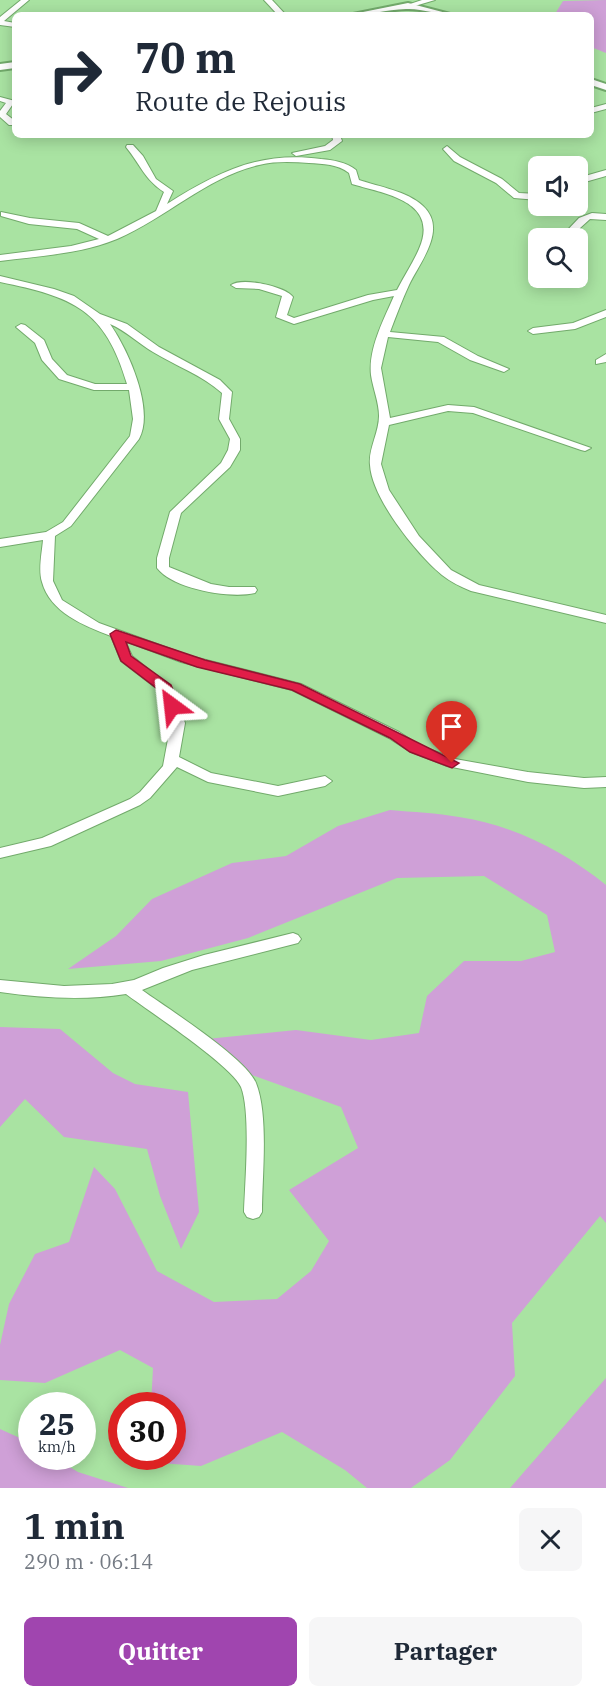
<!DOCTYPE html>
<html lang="fr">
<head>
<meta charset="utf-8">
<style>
  :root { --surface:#fff; --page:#f6f6f7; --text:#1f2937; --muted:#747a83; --accent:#a045af }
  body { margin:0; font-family:"IBM Plex Serif",serif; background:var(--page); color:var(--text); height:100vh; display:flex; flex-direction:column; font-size:22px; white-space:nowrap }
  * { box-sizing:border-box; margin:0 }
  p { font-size:20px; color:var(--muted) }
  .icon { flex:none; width:33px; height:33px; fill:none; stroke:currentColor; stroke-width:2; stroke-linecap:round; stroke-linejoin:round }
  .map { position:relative; height:1488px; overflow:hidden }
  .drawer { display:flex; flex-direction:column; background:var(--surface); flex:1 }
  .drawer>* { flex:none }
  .top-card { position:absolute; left:12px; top:12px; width:582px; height:126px; border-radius:9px; box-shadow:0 3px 15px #0003; background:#fff; color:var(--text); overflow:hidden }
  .buttons { position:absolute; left:528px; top:156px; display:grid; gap:12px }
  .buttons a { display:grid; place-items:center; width:60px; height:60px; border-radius:9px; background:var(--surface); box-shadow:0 3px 15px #0003; font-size:30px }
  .speed { position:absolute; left:18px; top:1392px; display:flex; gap:12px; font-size:30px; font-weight:700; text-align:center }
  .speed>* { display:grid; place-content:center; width:78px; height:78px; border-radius:50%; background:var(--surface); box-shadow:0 3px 15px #0003; line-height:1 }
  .speed small { font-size:15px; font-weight:400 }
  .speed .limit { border:9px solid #d22; background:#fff; color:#111 }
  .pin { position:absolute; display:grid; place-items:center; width:51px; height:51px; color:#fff; margin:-62px -26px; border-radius:50% 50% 50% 0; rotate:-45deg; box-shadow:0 0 6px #0007 }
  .pin .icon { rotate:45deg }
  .me { position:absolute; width:66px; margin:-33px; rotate:330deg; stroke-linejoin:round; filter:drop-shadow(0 0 4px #0008) }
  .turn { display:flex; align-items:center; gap:21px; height:126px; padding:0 24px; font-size:27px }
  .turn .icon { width:78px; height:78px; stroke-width:2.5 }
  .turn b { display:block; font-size:42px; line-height:51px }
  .round { display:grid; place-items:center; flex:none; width:63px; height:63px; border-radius:9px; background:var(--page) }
  .headline { display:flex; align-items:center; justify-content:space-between; height:102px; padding:0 24px }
  h1 { font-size:36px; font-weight:800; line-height:45px }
  .primary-button { display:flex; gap:12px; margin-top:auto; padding:12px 24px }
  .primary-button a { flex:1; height:69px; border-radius:9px; background:var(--accent); color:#fff; font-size:24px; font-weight:800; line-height:69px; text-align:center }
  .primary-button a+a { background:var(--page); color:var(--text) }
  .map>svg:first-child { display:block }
  .green { fill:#cfa0d7 }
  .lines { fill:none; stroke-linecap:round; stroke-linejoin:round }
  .minor-casing { stroke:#72aa6b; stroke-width:2 }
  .major-casing { stroke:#72aa6b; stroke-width:4 }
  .minor { fill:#fff; fill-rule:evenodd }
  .major { fill:#fff; fill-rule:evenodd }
  .route { fill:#e11d48; stroke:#92132f; stroke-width:1.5 }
</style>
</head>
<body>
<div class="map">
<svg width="606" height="1488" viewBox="0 0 606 1488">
  <rect width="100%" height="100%" fill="#a9e3a2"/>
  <g class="green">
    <polygon points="606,0 606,53 591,47 591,15 555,14 563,1"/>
    <path d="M 390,810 C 413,812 437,813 459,817 C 513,825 564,851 606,885 L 606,1223 L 600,1216 L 512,1323 L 515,1376 L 450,1460 L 411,1488 L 367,1488 L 345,1470 L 282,1432 L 201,1466 L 146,1462 L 147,1457 L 172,1456 L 172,1406 L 151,1405 L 153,1368 L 120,1350 L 45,1383 L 0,1380 L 0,1345 L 9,1304 L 35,1254 L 69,1242 L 94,1167 L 115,1189 L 157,1271 L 214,1302 L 277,1299 L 311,1271 L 329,1241 L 289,1190 L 358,1148 L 341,1107 L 246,1073 L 207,1039 L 296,1030 L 371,1040 L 419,1033 L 427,996 L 464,961 L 521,961 L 555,952 L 547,915 L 484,876 L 397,878 L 248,938 L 161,961 L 68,969 L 116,936 L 152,899 L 232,863 L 286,856 L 338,826 Z"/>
    <polygon points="0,1027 60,1029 113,1073 135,1084 188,1092 199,1212 181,1249 160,1196 147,1149 64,1137 25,1099 0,1127"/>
    <polygon points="606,1378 606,1488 510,1488"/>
    <polygon points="0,1429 31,1443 32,1456 53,1457 78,1472 128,1488 0,1488"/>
  </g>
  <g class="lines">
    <g class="minor-casing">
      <g id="minor">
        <polygon points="21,0 29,0 4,21 15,23 15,27 0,25 0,17"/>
        <polygon points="264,0 272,0 286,15 278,15"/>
        <polygon points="422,0 435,0 408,8 404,6"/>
        <polygon points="0,97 15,101 6,114 15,121 15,125 9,125 0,117 0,111 6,103 0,101"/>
        <polygon points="606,104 606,109 591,113 591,108"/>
        <polygon points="332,135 340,135 342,141 330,150 296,156 292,153 325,146 333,140"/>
        <path d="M 127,145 L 133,145 L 143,156 L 156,179 L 173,191 L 167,204 C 218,172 259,151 321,159 C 333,160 346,162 356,170 L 359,180 C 380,187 407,191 423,206 C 448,229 420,262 409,285 C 402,300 396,316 390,332 L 444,337 L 478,356 L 509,369 L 504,372 L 470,360 L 438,342 L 388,337 L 381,368 L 390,418 L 448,405 L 474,407 L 591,448 L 585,451 L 581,450 L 473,413 L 448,411 L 389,425 L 381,464 L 389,490 L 419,536 L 451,570 L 479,585 L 606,615 L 606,623 L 471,591 C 461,587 451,582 442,575 C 417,554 372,499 370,465 C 368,449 379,433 379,416 C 379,402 373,389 371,375 C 368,349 384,319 394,296 L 373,300 L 294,324 L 276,317 L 282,296 L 259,289 L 236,288 L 231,285 C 242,277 285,286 293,297 L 287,315 L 294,318 L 368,295 L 397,290 C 404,276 413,263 419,249 C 440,201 385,194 352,184 L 349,173 C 338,164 323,164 309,163 C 293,162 276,161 259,165 C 207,177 166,218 117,239 C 81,254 39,256 0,261 L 0,255 L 71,246 L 99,239 L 77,229 L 29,224 L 1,216 L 1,212 L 30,218 L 79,223 L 108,236 L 156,211 L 164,192 C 145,180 140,164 126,147 Z"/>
        <polygon points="447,146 460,157 502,179 519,193 538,194 538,200 514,198 496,183 454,161 443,149"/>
        <polygon points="606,170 606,176 578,184 578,178"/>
        <polygon points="592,213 606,214 606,220 590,219 569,238 560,238 579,218"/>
        <path d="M 0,276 L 54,289 L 74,296 L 100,314 L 127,324 L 159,347 L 220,380 L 232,392 L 229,419 L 240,439 L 240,450 L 230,467 L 181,513 L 169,558 L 169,567 L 211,584 L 229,587 L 255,587 L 257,590 L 255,593 C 230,599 173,589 157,568 L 157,558 L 170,512 L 221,463 L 228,450 L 230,439 L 219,419 L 222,393 C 202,375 176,366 153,352 C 138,343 126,331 110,324 C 128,350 155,409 139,439 L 71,526 L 55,536 L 53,581 L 62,600 L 99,623 L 190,656 L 301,684 L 399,732 L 419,745 L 455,759 L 528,772 L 584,778 L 606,777 L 606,787 L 584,788 L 528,782 L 447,766 L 409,751 L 389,738 L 292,690 L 181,662 L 125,641 L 132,656 L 173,689 L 185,723 L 179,757 L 211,773 L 278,786 L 325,776 L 332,781 L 325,786 L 278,796 L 208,782 L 177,767 L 150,798 L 140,805 L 51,846 L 0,858 L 0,848 L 42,838 L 130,799 L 140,792 L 163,766 L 171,723 L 160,691 L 121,661 L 111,636 C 84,626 50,612 42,582 C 38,570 42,552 43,540 L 0,547 L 0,539 L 46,532 L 63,522 L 130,436 L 133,419 L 129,390 L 94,390 L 59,379 L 42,360 L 35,343 L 16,327 L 21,324 L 25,325 L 44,340 L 52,359 L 67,375 L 95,384 L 127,384 C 105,309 73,297 0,282 Z"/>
        <polygon points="606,310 606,317 575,329 533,334 528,331 533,328 573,323"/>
        <polygon points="606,354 606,362 596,364 596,360"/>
        <path d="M 293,933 L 298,935 L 301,939 L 298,943 L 192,970 L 142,990 C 167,1008 246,1058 256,1083 C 269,1116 262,1176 262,1212 L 259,1217 L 253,1219 L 247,1217 L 244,1212 C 245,1183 251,1112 241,1087 C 231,1065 150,1012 126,994 C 84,1001 42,998 0,992 L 0,980 L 64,986 L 112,984 L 134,980 L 163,968 L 204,955 Z"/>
      </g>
    </g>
    <g class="major-casing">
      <g id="major">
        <path d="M 408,3 L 454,15 C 438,15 421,8 406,9 C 386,10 368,15 348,15 Z"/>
        <polygon points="15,62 15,68 0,70 0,64"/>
        <polygon points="591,79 606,84 606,90 591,85"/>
      </g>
    </g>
    <use href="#minor" class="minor"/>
    <use href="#major" class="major"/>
  </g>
  <polygon class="route" points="116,630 205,660 300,684 459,763 452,768 410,752 390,738 292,690 197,667 126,642 131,656 171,685 179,706 172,710 167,709 160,691 121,661 110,634"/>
</svg>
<div class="buttons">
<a><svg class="icon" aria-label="sound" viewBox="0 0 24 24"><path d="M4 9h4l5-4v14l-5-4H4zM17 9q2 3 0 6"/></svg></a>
<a><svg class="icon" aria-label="search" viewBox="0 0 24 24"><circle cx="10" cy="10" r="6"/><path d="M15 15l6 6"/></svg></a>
</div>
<div class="speed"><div>25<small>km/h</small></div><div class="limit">30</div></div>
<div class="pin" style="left:452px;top:763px;background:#d93025"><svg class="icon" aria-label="arrive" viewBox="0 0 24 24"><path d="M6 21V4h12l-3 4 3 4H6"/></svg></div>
<svg class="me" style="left:172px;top:706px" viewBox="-20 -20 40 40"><path d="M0-17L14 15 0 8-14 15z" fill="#e11d48" stroke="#fff" stroke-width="4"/></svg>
<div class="top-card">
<div class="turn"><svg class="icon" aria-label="right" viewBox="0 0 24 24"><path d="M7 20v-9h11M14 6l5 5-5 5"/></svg><div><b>70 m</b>Route de Rejouis</div></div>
</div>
</div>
<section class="drawer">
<div class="headline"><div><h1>1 min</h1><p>290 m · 06:14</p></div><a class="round"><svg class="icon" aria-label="close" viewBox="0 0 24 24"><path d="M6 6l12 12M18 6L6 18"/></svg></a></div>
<div class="primary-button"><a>Quitter</a><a>Partager</a></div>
</section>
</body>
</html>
